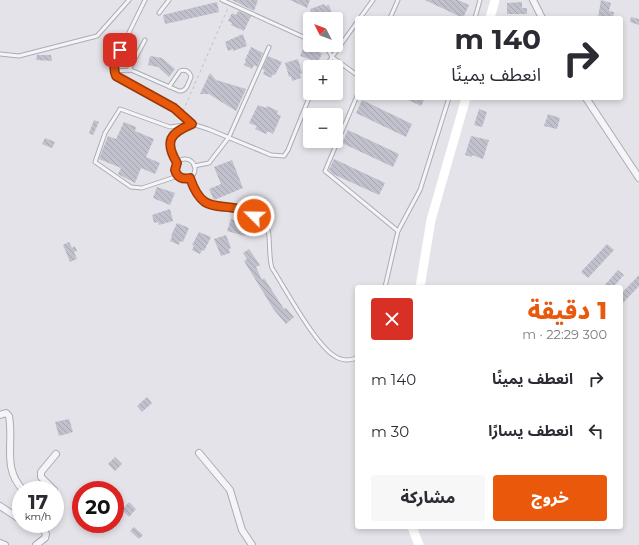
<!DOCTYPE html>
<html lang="ar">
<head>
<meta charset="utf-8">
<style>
  :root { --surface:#fff; --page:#f7f7f7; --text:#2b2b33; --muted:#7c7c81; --accent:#ea580c }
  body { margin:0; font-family:Montserrat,"Noto Sans Arabic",sans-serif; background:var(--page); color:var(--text); direction:rtl; height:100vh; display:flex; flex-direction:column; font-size:15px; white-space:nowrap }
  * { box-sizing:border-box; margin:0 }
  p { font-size:13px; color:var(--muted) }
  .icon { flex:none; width:22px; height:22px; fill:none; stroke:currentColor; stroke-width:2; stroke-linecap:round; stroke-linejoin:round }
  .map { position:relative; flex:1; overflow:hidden; direction:ltr }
  .panel { position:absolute; left:355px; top:285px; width:268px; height:244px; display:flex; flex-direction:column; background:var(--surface); border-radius:4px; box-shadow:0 2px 6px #0003; direction:rtl }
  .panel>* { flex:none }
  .banner { position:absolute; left:355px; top:16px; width:268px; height:84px; border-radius:4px; box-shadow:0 2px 6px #0003; direction:rtl; background:#fff; color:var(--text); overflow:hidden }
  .needle { width:26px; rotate:312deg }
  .buttons { position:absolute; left:303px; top:12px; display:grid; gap:8px }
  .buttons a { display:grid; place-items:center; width:40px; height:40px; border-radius:4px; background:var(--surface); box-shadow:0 2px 6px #0003; font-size:20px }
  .speed { position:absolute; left:12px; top:481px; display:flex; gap:8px; font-size:20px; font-weight:700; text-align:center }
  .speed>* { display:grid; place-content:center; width:52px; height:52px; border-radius:50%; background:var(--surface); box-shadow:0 2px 6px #0003; line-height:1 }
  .speed small { font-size:10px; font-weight:400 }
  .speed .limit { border:6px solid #d22; background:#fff; color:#111 }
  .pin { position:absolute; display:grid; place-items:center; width:34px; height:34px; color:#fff; margin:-17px; border-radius:8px; box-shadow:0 2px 6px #0006 }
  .me { position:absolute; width:44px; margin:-22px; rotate:293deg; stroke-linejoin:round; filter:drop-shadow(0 0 3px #0008) }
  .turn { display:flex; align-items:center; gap:14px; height:84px; padding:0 16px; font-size:18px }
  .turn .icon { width:52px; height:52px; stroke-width:2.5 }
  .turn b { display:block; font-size:28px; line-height:34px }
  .round { display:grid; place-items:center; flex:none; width:42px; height:42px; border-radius:4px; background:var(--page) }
  .overview { display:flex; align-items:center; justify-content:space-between; height:68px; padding:0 16px }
  h1 { font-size:24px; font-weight:800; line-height:30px; color:var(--accent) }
  .button { display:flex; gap:8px; margin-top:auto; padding:8px 16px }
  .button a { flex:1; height:46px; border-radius:4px; background:var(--accent); color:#fff; font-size:16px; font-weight:800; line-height:46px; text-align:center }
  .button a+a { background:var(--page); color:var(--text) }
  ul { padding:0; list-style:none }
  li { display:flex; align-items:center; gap:12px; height:52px; padding:0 16px }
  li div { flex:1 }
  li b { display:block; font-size:15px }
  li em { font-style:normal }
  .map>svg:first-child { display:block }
  .building { fill:url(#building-back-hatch) }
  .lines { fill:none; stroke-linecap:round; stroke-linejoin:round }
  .lane-casing { stroke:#acacb6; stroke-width:5 }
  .street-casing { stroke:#acacb6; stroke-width:8 }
  .path { stroke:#c1c1c8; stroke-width:1; stroke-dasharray:3 3; stroke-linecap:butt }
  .lane { stroke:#f5f5f8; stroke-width:3 }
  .street { stroke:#f5f5f8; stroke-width:6 }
  .secondary { stroke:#fff; stroke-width:9 }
  .route-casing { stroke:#983908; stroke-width:10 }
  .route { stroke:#ea580c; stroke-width:7 }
</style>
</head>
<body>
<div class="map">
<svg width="639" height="545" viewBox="0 0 639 545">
  <defs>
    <pattern id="building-back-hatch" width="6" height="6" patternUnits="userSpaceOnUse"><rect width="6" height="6" fill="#c0c1cc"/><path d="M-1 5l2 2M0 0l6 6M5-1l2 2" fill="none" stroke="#a5a6b0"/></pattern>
  </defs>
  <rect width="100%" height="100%" fill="#e3e3e9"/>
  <g class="building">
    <polygon points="232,0 258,0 254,11"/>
    <polygon points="290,0 310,0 307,8"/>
    <polygon points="425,0 458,0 469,5 463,18"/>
    <polygon points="601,0 611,3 609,11 614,12 613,18 598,17"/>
    <polygon points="217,2 219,12 165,24 163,15"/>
    <polygon points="522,2 522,8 527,8 527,14 507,14 507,3"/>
    <polygon points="324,4 325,6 329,5 332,13 321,19 314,19 310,9"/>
    <polygon points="238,11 251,16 244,31 231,25 232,23 228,21 232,13 236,15"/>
    <polygon points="631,17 639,19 639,25 630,22"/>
    <polygon points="243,34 247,46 233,51 233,49 228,51 225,42"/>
    <polygon points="306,42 322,54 318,62 300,56"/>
    <polygon points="251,47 263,53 257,67 254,65 252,69 244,65 246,61 245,60"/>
    <polygon points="37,55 51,55 52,61 36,60"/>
    <polygon points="150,56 162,58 175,69 169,77 158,67 148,65"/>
    <polygon points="268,56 282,62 275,75 273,74 271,78 263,74 265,70 262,69"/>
    <polygon points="298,59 302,73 300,74 301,78 292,81 291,76 289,77 285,63"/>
    <polygon points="210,73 216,80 246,89 236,111 209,94 200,94"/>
    <polygon points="404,98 425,98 421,106"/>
    <polygon points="362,100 412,124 406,137 356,113"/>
    <polygon points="258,105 266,108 267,106 278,111 277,114 281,116 273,134 268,131 266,134 255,129 257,126 249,123"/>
    <polygon points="479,109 487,112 482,127 474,125"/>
    <polygon points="548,114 560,118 557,129 544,126"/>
    <polygon points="94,120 99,122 93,135 89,133"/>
    <polygon points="124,122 136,127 135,131 154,139 146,157 160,163 155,174 141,168 135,183 118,174 121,168 99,159 108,136 116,139"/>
    <polygon points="348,130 399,154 393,167 342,143"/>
    <polygon points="471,136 489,140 483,159 472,155 472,157 465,155"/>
    <polygon points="45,138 55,142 52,148 42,144"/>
    <polygon points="334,159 385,183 379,195 333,174 329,170"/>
    <polygon points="232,160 243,188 214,200 209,189 221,184 214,167"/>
    <polygon points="157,187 175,193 170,205 153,198"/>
    <polygon points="170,209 173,221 159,225 158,222 154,223 152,215"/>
    <polygon points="231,219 245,224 244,226 248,228 245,236 227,231"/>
    <polygon points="177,223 189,228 183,242 180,241 179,245 170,241 172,237 171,236"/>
    <polygon points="199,232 211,237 204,251 202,250 200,254 192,250 194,246 192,245"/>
    <polygon points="226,235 231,248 229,249 230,253 221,256 214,239"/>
    <polygon points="69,242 72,248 75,246 77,251 74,252 77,259 70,262 63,245"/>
    <polygon points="607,244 614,250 588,278 581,272"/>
    <polygon points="249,249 260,265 256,267 262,280 264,278 284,309 286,308 294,317 286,324 274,310 244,261 247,259 243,253"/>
    <polygon points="618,270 624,275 613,287 603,287"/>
    <polygon points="639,275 639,286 621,305 621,294"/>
    <polygon points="147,397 152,403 142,412 137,406"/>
    <polygon points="69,419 73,432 59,436 55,422"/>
    <polygon points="115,457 122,464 115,471 108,464"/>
    <polygon points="129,502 136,509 129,517 122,510"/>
    <polygon points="134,527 143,535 139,539 130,531"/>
  </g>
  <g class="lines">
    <g class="lane-casing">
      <g id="lane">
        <polyline points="145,0 114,63 114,71 121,81 174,109 192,124 208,129 271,155 284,156 288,150 311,93"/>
        <polyline points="222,0 310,40"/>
        <polyline points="159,13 169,0"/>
        <polyline points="360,18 373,0"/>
        <polyline points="390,18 398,0"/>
        <polyline points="475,18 480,0"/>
        <polyline points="320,45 327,48 332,57 357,75"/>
        <polyline points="0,54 19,56 97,36 129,0"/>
        <polyline points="325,67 357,22"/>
        <polyline points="129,70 145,40"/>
        <path d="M 114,71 L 131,70 L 179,91 C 187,92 188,83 191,77 C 190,72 186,69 180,71 L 169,87"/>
        <polyline points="357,96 325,171 398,231"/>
        <circle cx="185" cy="169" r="10"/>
        <path d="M 177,163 C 167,145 166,134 188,126"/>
        <polyline points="194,166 209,163 229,137 269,47"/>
        <polyline points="178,176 142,188 131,187 95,162 105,133 120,109 170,127 192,124"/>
        <path d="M 190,178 C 193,186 195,196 203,202 C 219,213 252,200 267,226 C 271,234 268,256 272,268 C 286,290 314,342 333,355 C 341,361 349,361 357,358"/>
        <polyline points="385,287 398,231 420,190 449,98"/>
      </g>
    </g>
    <g class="street-casing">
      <g id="street">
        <polyline points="533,0 542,18"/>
        <polyline points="586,98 639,178"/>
        <path d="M 0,415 L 6,413 L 9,416 C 14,443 2,468 23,490"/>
        <polyline points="199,453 230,490 242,530 252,545"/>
        <polyline points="54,490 41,477 41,472 56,454"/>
        <polyline points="0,506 21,520"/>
        <polyline points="30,524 44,530 46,534 45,538 36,545"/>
        <polyline points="0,543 5,545"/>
      </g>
    </g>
    <polyline class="path" points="183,111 228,8"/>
    <use href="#lane" class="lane"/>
    <use href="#street" class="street"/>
    <g class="secondary">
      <polyline points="490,18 495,0"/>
      <polyline points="420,287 431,220 466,98"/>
      <polyline points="412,527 419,545"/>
    </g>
  </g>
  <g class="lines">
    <g class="route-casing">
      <path id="route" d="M 120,50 C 116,60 112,66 116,76 L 174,108 L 192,124 C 170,133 164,141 177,163 L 175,170 C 177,177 182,180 190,178 C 205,222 224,196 254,216"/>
    </g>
    <use href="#route" class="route"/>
  </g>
</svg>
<div class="buttons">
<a><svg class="needle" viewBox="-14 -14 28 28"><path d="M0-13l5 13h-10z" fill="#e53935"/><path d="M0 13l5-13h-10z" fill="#7c7c81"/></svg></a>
<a>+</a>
<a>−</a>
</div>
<div class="speed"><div>17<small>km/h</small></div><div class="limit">20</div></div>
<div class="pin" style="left:120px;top:50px;background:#d93025"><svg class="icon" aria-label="arrive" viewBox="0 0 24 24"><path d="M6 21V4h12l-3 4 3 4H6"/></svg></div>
<svg class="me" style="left:254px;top:216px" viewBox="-20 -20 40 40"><circle r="17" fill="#ea580c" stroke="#fff" stroke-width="3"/><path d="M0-11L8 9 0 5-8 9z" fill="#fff"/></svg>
<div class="banner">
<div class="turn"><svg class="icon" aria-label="right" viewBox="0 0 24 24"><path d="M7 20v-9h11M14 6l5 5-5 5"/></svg><div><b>140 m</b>انعطف يمينًا</div></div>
</div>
<section class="panel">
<div class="overview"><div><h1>1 دقيقة</h1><p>300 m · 22:29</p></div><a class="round" style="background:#d93025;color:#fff"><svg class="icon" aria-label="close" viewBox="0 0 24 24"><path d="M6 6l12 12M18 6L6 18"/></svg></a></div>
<ul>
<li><svg class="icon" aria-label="right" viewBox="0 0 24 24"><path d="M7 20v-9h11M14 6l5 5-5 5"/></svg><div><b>انعطف يمينًا</b></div><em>140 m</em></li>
<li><svg class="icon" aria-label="left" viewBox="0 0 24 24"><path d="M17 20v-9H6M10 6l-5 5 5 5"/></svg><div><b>انعطف يسارًا</b></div><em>30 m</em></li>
</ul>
<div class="button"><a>خروج</a><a>مشاركة</a></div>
</section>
</div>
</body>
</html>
